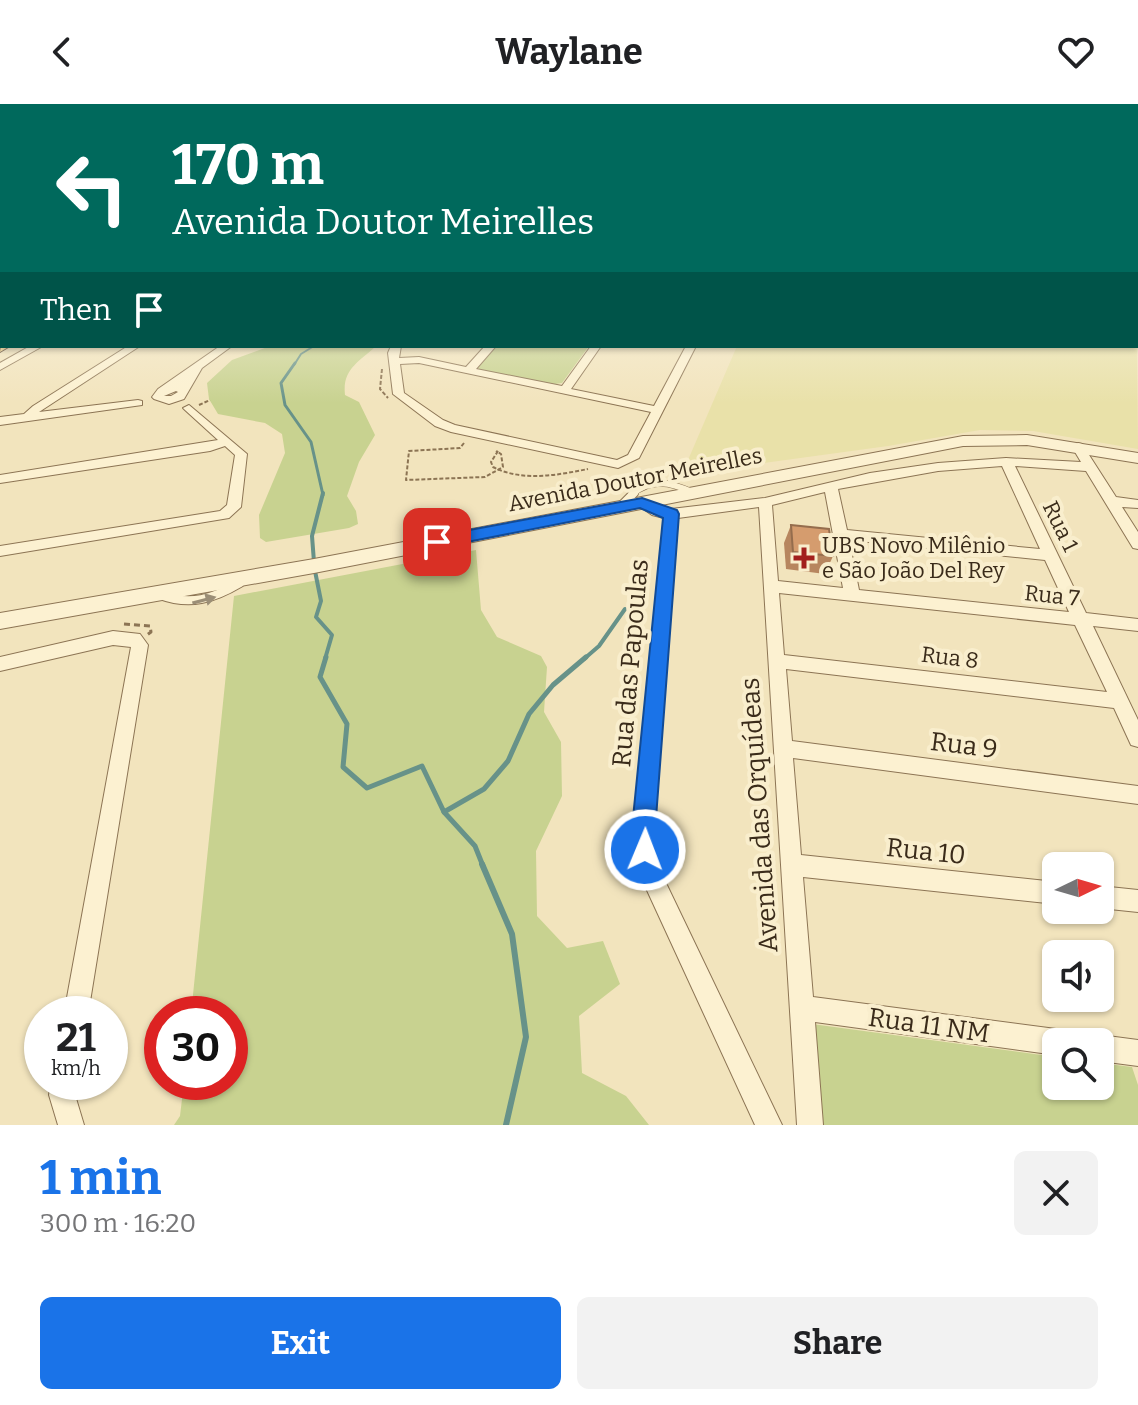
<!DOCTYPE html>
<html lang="en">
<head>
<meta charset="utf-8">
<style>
  :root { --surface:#fff; --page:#f2f2f2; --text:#202124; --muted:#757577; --accent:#1a73e8 }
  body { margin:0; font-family:Bitter,serif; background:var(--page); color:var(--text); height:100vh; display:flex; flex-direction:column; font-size:30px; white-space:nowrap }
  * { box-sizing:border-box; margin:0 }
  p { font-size:26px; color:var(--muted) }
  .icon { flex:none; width:44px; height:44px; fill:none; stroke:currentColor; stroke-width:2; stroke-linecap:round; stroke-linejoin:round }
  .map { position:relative; height:1021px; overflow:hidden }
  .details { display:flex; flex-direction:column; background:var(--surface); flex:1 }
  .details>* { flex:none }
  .top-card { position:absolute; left:0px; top:0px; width:1138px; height:244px; box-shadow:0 2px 6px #0004; background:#00695c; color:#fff; overflow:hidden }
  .needle { width:52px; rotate:85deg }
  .controls { position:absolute; left:1042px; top:748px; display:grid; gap:16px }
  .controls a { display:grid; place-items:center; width:72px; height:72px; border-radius:12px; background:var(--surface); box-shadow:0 2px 6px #0004; font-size:40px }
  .speed { position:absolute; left:24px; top:892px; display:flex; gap:16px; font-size:40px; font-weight:700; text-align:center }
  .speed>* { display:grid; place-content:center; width:104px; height:104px; border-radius:50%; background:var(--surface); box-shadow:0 2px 6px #0004; line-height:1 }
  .speed small { font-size:20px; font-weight:400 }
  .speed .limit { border:12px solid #d22; background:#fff; color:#111 }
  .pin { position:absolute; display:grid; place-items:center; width:68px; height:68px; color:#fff; margin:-34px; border-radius:16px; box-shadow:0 4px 12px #0006 }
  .me { position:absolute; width:88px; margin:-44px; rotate:1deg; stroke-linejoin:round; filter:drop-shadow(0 0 6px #0008) }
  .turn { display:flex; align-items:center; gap:28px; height:168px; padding:0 40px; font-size:36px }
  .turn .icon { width:104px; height:104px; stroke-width:2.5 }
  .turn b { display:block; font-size:56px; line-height:68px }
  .then { display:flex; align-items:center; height:76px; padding:0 40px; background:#0003; gap:16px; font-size:30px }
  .round { display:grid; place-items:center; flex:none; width:84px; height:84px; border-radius:12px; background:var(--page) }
  .headline { display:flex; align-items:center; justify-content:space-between; height:136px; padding:0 40px }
  h1 { font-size:48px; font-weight:700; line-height:60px; color:var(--accent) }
  .action { display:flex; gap:16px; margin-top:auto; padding:16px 40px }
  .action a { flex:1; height:92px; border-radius:12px; background:var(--accent); color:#fff; font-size:32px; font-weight:700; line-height:92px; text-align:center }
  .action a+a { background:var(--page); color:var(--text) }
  header { display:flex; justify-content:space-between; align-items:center; height:104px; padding:0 40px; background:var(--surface); font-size:36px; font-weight:700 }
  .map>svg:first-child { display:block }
  .farmland { fill:#e9e1a9 }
  .green { fill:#c8d290 }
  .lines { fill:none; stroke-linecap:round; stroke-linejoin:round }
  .stream-far4 { stroke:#679289; stroke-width:2 }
  .stream-far3 { stroke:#679289; stroke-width:3 }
  .stream-far2 { stroke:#679289; stroke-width:4 }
  .stream-far1 { stroke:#679289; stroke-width:5 }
  .stream { stroke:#679289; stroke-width:6 }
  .service-far1-casing { stroke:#8c7454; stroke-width:7 }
  .service-casing { stroke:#8c7454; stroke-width:10 }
  .minor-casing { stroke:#8c7454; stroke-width:2 }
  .tertiary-casing { stroke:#8c7454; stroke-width:2 }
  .primary-casing { stroke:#594129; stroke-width:2 }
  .path-far1 { stroke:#8c7454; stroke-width:2; stroke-dasharray:4 2; stroke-linecap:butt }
  .path { stroke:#8c7454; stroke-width:3; stroke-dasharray:6 4; stroke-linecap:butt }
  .service-far1 { stroke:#fcf1d1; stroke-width:6 }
  .service { stroke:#fcf1d1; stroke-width:8 }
  .minor { fill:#fcf1d1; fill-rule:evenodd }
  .tertiary { fill:#fcf1d1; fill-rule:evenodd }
  .primary { fill:#fbdd8f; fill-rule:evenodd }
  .wall { fill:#b7865f }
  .building { fill:#d59c6e; stroke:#956d4d; stroke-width:2 }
  .oneway { fill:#9b8e76 }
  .route { fill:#1a73e8; stroke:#114b97; stroke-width:2 }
  .poi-dot { fill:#a2201d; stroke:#f9eecd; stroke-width:3 }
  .labels { text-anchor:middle; stroke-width:8; stroke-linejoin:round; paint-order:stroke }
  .street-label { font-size:22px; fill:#3a2b1a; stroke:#f9eecd }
  .poi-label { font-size:22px; fill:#3a2b1a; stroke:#f9eecd; text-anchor:start }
  .near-street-label { font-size:26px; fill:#3a2b1a; stroke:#f9eecd }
</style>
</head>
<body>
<header><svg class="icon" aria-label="back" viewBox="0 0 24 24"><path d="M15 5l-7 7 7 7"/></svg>Waylane<svg class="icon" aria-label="heart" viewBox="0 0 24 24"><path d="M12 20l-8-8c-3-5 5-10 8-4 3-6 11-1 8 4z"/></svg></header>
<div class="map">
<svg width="1138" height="1021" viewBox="0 0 1138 1021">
  <rect width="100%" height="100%" fill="#f2e4bd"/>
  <polygon class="farmland" points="1136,176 1138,345 1033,327 980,326 888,342 682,370 737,242 1136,242"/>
  <g class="green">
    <path d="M 270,242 L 376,242 C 359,258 342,265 345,291 L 359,298 L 375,331 L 359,358 L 347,392 L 356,407 L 358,420 L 349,424 L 266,438 L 260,434 L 259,411 L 285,349 L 282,330 L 265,319 L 218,310 L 209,295 L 207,279 L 232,256 Z"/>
    <polygon points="494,242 589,242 562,279 555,280 480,266 477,263"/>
    <polygon points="476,446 481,506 497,533 541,552 547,563 544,608 561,638 562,692 536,747 537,812 567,844 603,837 620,880 579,912 582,969 626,992 649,1021 174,1021 180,1012 184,978 230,978 230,910 191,910 234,492"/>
    <polygon points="812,920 1056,953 1056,982 1100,982 1100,959 1132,963 1138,981 1138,1021 822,1021"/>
  </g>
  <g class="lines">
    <polyline class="stream-far4" points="294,261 301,250 314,242"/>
    <polyline class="stream-far3" points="295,259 281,279 285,301 311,338 323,391"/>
    <g class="stream-far2">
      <polyline points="314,458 312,432 323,389"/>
      <polyline points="315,467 321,497 316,513 332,531 325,555"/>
      <polyline points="584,555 599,542 625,505"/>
    </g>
    <g class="stream-far1">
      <polyline points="326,553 320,573 347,620 343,663 367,684 422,662 444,708 475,742 483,762"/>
      <polyline points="444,708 484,685 508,657 529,610 553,581 586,553"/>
    </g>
    <polyline class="stream" points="482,760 512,830 526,933 506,1021"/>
    <g class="service-far1-casing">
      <path id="service-far1" d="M 631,391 C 651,374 670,378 692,388"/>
    </g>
    <g class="service-casing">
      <g id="service">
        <polyline points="621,402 634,389"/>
        <path d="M 160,491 C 190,502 213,495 240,479"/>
      </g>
    </g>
    <g class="minor-casing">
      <g id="minor">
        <polygon points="30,242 43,242 0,266 0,259"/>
        <polygon points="128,242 140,242 39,308 138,296 142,297 142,301 0,321 0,313 24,310 33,302"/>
        <path d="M 220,242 L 232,242 L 202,264 L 184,295 L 169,300 L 154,295 L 152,293 L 158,285 ZM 176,287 L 178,288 L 171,292 L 164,292 Z"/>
        <path d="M 391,242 L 401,242 L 399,254 L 419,253 L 466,263 L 485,242 L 496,242 L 476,265 L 562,282 L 591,242 L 601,242 L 571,285 L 654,302 L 686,242 L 696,242 L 639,354 L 618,364 L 451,328 L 435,322 L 393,290 L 388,249 ZM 419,259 L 651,308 L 628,351 L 617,356 L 455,321 L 443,316 L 404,289 L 400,260 Z"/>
        <polygon points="189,301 247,350 241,403 229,414 0,452 0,442 220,407 227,401 235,351 225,342 210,347 0,379 0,371 218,336 185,306 183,304"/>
        <path d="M 1078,339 L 1082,340 L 1116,393 L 1138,396 L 1138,404 L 1122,403 L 1138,428 L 1138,445 L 1133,444 L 1086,367 L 1015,362 L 1086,509 L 1138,515 L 1138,527 L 1093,522 L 1138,616 L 1138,643 L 1131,641 L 1114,604 L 786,565 L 792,637 L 1138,682 L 1138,700 L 793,654 L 801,751 L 1056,778 L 1056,800 L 803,773 L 813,893 L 1056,925 L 1065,929 L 1069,938 L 1056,938 L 1056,951 L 815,918 L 823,1021 L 797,1021 L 759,403 L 678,414 L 655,714 L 656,746 L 666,779 L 782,1021 L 755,1021 L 645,782 L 634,746 L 635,714 L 664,414 L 652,411 L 635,399 L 642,395 L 660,404 L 671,405 L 765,394 L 870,369 L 938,359 L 1006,354 L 1081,358 L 1072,343 ZM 1002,362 L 1040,445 L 847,426 L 838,385 L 938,367 ZM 825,388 L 843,484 L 778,477 L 772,401 ZM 849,436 L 1045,456 L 1069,508 L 859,486 ZM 779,489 L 1075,521 L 1107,588 L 784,551 Z"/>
        <polygon points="113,527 140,530 148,541 88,910 64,910 131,543 113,541 0,567 0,553"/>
        <polygon points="1100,782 1138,786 1138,808 1100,804"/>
        <polygon points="1100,931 1138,936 1138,962 1100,957 1100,938 1090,938"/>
        <polygon points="51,978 77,978 75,991 84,1021 58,1021 49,991"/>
      </g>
    </g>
    <g class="tertiary-casing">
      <polygon id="tertiary" points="1027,331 1138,349 1138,359 1027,341 963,342 314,469 0,525 0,509 314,455 963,332"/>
    </g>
    <g class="primary-casing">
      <polygon id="primary" points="2,237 2,242 10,242 0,248"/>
    </g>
    <g class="path-far1">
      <polyline points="382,265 380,285 388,294"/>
      <polyline points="199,301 210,296"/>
      <polyline points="464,339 460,344 409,347 406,376 485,373 503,363 501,350 496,347"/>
      <path d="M 498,347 L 491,358 L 493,363 C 522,378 558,371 588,365"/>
    </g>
    <polyline class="path" points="124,520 150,522 151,528 147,531"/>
    <use href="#service-far1" class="service-far1"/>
    <use href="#service" class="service"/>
    <use href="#minor" class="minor"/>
    <use href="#tertiary" class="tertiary"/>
    <use href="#primary" class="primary"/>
  </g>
  <polygon class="wall" points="791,421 833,452 825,470 786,465 784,439"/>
  <polygon class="building" points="791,421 829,425 833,452 793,448"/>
  <defs><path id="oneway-solid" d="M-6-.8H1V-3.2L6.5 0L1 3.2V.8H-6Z" transform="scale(2)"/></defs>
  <use class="oneway" href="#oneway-solid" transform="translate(204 496) rotate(-15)"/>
  <linearGradient id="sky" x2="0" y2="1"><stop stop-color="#8bbad6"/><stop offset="0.52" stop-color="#f9f3e1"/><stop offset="1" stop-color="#f9f3e1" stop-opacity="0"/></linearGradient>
  <rect width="1138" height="299" fill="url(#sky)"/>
  <polygon class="route" points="642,394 677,406 679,410 656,714 657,746 653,755 645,758 636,755 633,746 633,714 663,414 640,404 437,444 429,438 437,432"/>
  <path class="poi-dot" d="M800 442h8v8h8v8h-8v8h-8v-8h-8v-8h8z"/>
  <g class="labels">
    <g class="street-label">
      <text transform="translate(635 375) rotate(-11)" y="8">Avenida Doutor Meirelles</text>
      <text transform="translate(1061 422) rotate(64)" y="8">Rua 1</text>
      <text transform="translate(1052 491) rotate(6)" y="8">Rua 7</text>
      <text transform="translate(950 553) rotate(7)" y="8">Rua 8</text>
    </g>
    <g class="poi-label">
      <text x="822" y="449">UBS Novo Milênio<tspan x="822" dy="25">e São João Del Rey</tspan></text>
    </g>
    <g class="near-street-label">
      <text transform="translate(630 559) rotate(-85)" y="9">Rua das Papoulas</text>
      <text transform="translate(964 641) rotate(7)" y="9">Rua 9</text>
      <text transform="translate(759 711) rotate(-94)" y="9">Avenida das Orquídeas</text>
      <text transform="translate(926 747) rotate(6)" y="9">Rua 10</text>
      <text transform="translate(929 921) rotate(8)" y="9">Rua 11 NM</text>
    </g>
  </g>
</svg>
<div class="controls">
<a><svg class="needle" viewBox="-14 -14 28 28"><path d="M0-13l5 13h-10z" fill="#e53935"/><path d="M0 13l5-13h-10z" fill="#757577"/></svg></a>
<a><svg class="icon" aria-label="sound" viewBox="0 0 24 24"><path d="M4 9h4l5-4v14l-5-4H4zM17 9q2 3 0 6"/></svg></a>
<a><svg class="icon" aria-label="search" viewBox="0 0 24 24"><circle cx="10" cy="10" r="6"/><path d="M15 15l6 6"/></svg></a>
</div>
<div class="speed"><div>21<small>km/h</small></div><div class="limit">30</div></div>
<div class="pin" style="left:437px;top:438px;background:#d93025"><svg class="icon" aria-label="arrive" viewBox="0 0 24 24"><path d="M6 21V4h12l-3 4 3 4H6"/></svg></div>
<svg class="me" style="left:645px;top:746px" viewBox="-20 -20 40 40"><circle r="17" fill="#1a73e8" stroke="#fff" stroke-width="3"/><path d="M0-11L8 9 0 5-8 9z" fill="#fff"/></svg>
<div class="top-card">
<div class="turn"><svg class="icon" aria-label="left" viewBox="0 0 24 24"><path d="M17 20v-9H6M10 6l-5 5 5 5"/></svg><div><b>170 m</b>Avenida Doutor Meirelles</div></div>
<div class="then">Then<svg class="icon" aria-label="arrive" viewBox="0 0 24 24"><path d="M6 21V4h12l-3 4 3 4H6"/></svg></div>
</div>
</div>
<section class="details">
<div class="headline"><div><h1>1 min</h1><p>300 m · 16:20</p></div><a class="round"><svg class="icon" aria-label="close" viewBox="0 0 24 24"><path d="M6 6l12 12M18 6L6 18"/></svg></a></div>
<div class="action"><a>Exit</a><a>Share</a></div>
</section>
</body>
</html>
